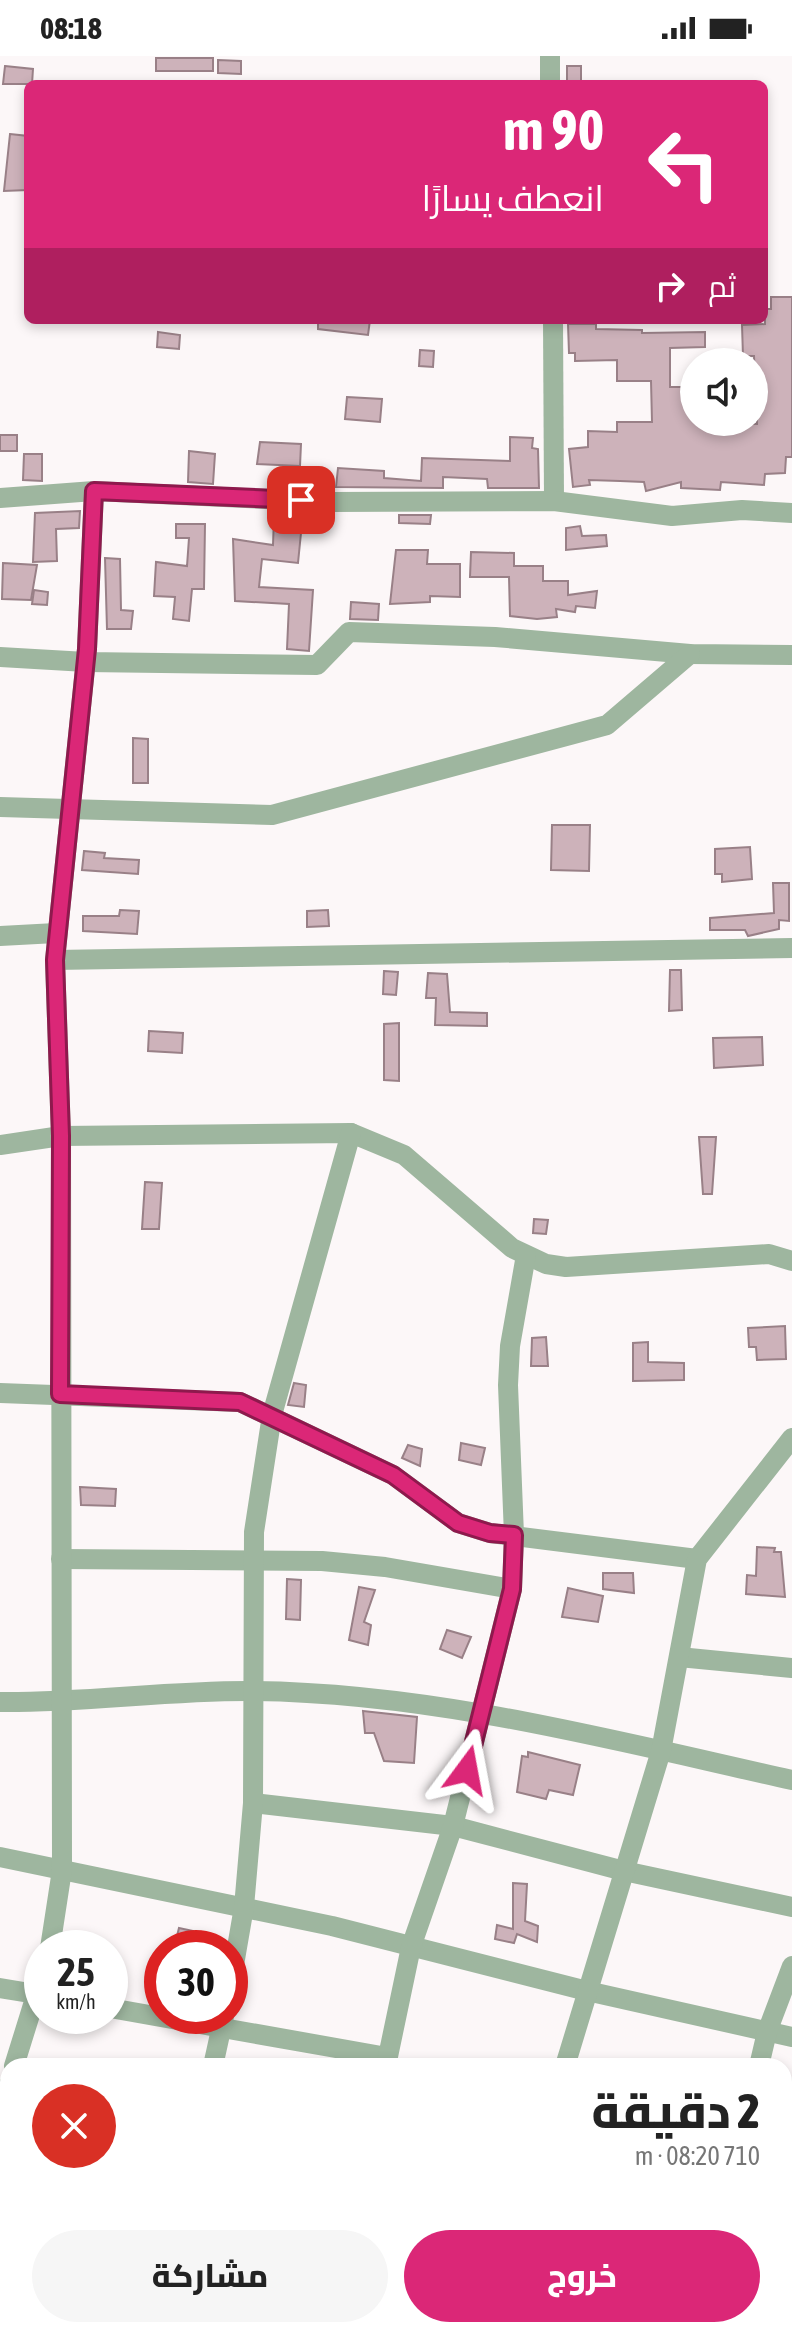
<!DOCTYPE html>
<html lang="ar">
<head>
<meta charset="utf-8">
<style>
  :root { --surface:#fff; --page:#f6f6f6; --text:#222; --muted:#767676; --accent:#db2777 }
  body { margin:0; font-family:"Asap Condensed",Cairo,sans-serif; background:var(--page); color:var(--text); direction:rtl; height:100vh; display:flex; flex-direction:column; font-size:30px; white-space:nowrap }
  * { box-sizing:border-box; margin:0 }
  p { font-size:26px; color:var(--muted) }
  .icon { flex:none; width:44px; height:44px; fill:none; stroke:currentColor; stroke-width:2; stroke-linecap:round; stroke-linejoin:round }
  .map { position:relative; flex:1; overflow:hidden; direction:ltr }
  .panel { position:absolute; left:0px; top:2002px; width:792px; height:280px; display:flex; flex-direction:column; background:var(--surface); border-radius:24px 24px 0 0; box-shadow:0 4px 12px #0003; direction:rtl }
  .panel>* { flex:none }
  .hud { position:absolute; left:24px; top:24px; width:744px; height:244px; border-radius:12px; box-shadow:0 4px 12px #0003; direction:rtl; background:#db2777; color:#fff; overflow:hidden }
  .fabs { position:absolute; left:680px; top:292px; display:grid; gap:16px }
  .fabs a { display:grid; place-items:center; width:88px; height:88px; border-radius:50%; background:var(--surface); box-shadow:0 4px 12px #0003; font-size:40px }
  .speed { position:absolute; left:24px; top:1874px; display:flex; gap:16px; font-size:40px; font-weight:700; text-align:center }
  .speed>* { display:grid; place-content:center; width:104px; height:104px; border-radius:50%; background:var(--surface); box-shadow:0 4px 12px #0003; line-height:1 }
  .speed small { font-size:20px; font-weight:400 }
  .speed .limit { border:12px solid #d22; background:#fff; color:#111 }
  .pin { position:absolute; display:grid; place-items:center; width:68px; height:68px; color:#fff; margin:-34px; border-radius:16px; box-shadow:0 4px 12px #0006 }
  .me { position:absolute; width:88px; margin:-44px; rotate:13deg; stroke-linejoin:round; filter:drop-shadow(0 0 6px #0008) }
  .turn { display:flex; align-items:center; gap:28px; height:168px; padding:0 32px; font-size:36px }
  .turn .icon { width:104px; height:104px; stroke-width:2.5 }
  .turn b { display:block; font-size:56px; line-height:68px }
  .then { display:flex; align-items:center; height:76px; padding:0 32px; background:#0003; gap:16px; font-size:30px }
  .round { display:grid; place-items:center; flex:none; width:84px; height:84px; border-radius:42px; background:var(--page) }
  .headline { display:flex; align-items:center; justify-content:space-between; height:136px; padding:0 32px }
  h1 { font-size:48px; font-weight:800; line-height:60px }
  .action { display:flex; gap:16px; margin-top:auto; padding:16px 32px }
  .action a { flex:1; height:92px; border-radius:48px; background:var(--accent); color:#fff; font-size:32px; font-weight:800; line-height:92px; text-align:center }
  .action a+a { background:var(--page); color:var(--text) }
  .status { display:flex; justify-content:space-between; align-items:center; height:56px; padding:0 40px; background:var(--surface); direction:ltr }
  .status svg { height:22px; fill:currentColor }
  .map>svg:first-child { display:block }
  .building { fill:#cdb2ba; stroke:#998087; stroke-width:2 }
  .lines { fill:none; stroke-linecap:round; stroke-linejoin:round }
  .minor { stroke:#9eb69f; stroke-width:20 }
  .route-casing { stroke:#8e194d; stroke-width:20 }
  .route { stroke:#db2777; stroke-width:14 }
</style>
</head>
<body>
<div class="status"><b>08:18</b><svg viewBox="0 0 49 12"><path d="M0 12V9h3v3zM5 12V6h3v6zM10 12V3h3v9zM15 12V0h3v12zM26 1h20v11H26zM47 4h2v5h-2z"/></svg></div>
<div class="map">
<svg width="792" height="2282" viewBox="0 0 792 2282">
  <rect width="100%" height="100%" fill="#fcf7f8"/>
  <g class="building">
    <rect x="156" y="2" width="57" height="13"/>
    <polygon points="218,4 241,5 241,18 218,17"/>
    <polygon points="5,10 33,13 32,28 3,28"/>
    <rect x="567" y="10" width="14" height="18"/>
    <polygon points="10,78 28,80 28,134 4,135"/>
    <polygon points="771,241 792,241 792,401 786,401 785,417 765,418 764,429 721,426 720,434 681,432 681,426 646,435 644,426 620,425 589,424 590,429 573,431 569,393 588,391 588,375 617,376 617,366 652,366 651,325 617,325 617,304 575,305 575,297 569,297 568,268 596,268 596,273 642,274 642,277 705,276 705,291 670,292 670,331 690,331 694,366 757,368 754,300 743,300 742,269 765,268 765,253 771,253"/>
    <polygon points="318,264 370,264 368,279 318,273"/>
    <polygon points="158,276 180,279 179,293 157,291"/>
    <polygon points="420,294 434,295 433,311 419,310"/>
    <polygon points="347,341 382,343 380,366 345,363"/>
    <rect x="0" y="379" width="17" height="16"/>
    <polygon points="510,381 533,382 532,392 538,393 539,432 488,432 487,423 443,421 443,432 336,431 338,412 384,415 384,422 421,425 422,402 510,405"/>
    <polygon points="260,386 301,388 300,410 257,408"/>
    <polygon points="189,395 215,398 213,428 188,426"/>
    <polygon points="24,398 42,398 42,425 23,424"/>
    <polygon points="80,455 79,472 56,473 57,505 33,506 35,457"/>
    <polygon points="399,459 431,459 430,468 399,467"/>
    <polygon points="319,460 320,476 301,477 298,507 262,503 259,531 313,534 309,595 287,593 289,548 235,545 233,483 273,489 274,461"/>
    <polygon points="176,468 205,468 204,533 192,533 189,565 173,563 175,541 154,540 156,506 187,510 189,482 176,482"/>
    <polygon points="580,470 582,480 606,479 607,490 566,494 566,472"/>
    <polygon points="396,494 428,494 427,508 460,508 460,541 430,540 430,546 390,548"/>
    <polygon points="471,496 514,497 514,510 543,510 543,525 568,525 568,539 597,535 595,552 576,550 575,556 556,553 557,561 537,563 510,560 509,521 470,521"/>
    <polygon points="105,502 120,503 121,554 133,555 131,573 107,573"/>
    <polygon points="3,507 37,509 31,544 2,543"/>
    <polygon points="34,534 48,536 47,549 32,548"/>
    <polygon points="351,546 379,548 378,564 350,563"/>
    <polygon points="133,682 148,683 148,727 133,727"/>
    <polygon points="552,769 590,769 589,815 551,814"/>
    <polygon points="750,791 752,823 722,826 722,818 715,818 715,793"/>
    <polygon points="84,795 105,797 104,802 139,804 138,818 82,814"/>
    <polygon points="773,827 789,827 789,865 779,864 779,873 748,880 745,874 710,874 710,862 774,857"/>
    <polygon points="120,854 139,855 137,878 83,875 83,860 119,860"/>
    <polygon points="328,854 329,870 307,871 307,855"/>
    <polygon points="670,914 681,914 682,954 669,955"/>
    <polygon points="384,915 398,916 396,939 383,938"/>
    <polygon points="428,917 447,918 450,956 487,957 487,970 435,969 436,942 426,942"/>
    <polygon points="399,967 399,1025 384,1024 384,968"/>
    <polygon points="149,975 183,977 182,997 148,995"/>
    <polygon points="762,981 763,1009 714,1012 713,982"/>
    <polygon points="699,1081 716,1081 712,1138 703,1138"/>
    <polygon points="145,1126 162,1127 159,1173 142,1173"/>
    <polygon points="534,1163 548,1164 546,1178 533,1177"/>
    <polygon points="785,1270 786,1303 757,1304 756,1291 749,1291 748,1272"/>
    <polygon points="546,1281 548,1310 531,1310 532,1282"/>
    <polygon points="648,1286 648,1306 684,1307 684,1324 633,1325 633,1287"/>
    <polygon points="294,1327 306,1329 304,1351 288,1349"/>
    <polygon points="461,1387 485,1392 481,1409 459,1404"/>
    <polygon points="408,1389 422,1393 420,1410 402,1402"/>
    <polygon points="80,1431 116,1433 115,1450 81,1449"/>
    <polygon points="757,1491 775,1492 774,1496 781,1496 785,1541 746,1538 747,1519 756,1520"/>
    <polygon points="603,1517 633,1517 634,1537 603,1533"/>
    <polygon points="287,1523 301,1524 300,1564 286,1563"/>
    <polygon points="359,1531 375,1534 364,1566 371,1569 368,1589 349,1584"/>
    <polygon points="568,1532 603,1540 598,1566 562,1561"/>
    <polygon points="447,1574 471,1581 462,1602 440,1593"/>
    <polygon points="363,1655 417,1661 414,1707 384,1705 374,1677 365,1677"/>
    <polygon points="528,1696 580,1709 573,1739 549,1734 546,1743 517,1736 522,1700 528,1701"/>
    <polygon points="513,1827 527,1828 525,1865 538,1870 537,1886 517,1878 514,1887 495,1883 497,1869 513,1873"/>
    <polygon points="179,1872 193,1875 188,1892 174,1892"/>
  </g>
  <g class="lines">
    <g class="minor">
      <polyline points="550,0 550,28"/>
      <polyline points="553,264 554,445"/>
      <polyline points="0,442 94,435 331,446 554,445 672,460 742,454 792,457"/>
      <polyline points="0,601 86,606 317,609 349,576 495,581 690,598 792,599"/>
      <polyline points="0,751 272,759 607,669 690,598"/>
      <polyline points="0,880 56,877"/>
      <polyline points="55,904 792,892"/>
      <polyline points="0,1089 61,1080 351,1077 404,1099 512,1192 546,1208 566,1211 769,1198 792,1205"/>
      <polyline points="0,1337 240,1346 393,1419 458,1467 490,1477 697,1503"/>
      <polyline points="61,1503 322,1505 385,1511 512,1533"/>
      <polyline points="679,1601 792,1612"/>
      <path d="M 0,1646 C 85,1647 170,1634 254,1635 C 436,1637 616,1685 792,1724"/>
      <polyline points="253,1747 453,1770 624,1815 792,1851"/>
      <polyline points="0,1801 332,1870 587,1935 792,1981"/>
      <polyline points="50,1892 62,1814 61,1080 55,904 87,593 94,435"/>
      <polyline points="0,1932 42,1939"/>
      <polyline points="230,1932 244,1851 253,1747 254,1476 272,1359 351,1077"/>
      <polyline points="110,1952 387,2001"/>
      <polyline points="14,2010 42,1920"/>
      <polyline points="213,2010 224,1960"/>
      <polyline points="386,2010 411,1891 453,1770 512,1533 514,1479 508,1329 510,1290 526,1199"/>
      <polyline points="565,2010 661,1695 697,1503 792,1382"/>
      <polyline points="759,2010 767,1976 792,1910"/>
      <polyline points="0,2055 8,2030"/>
      <polyline points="784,2108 792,2109"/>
      <polyline points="0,2204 8,2205"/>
      <polyline points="784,2235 792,2236"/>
      <polyline points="424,2274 461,2282"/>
      <polyline points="160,2282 161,2274"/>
      <polyline points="354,2282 355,2274"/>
      <polyline points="506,2282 507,2274"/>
      <polyline points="697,2282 699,2274"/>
    </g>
  </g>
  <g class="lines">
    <g class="route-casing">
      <polyline id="route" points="301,444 94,435 87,593 55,904 61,1080 60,1338 240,1346 393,1419 458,1467 490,1477 514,1479 512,1533 467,1714"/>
    </g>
    <use href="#route" class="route"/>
  </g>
</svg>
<div class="fabs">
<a><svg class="icon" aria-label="sound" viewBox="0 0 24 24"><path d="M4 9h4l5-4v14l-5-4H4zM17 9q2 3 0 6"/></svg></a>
</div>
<div class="speed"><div>25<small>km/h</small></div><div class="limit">30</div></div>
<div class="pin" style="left:301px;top:444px;background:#d93025"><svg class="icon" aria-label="arrive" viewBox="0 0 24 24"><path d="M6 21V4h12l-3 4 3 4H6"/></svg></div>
<svg class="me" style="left:467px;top:1714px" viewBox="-20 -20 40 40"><path d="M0-17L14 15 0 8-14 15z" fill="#db2777" stroke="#fff" stroke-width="4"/></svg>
<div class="hud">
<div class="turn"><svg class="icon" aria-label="left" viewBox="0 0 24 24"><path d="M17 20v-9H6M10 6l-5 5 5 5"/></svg><div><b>90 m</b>انعطف يسارًا</div></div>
<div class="then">ثم<svg class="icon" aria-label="right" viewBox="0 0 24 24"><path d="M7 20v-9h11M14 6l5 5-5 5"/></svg></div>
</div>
<section class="panel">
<div class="headline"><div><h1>2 دقيقة</h1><p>710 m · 08:20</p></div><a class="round" style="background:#d93025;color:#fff"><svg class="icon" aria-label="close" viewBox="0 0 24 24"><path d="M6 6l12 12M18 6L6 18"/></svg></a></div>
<div class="action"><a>خروج</a><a>مشاركة</a></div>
</section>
</div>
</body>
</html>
